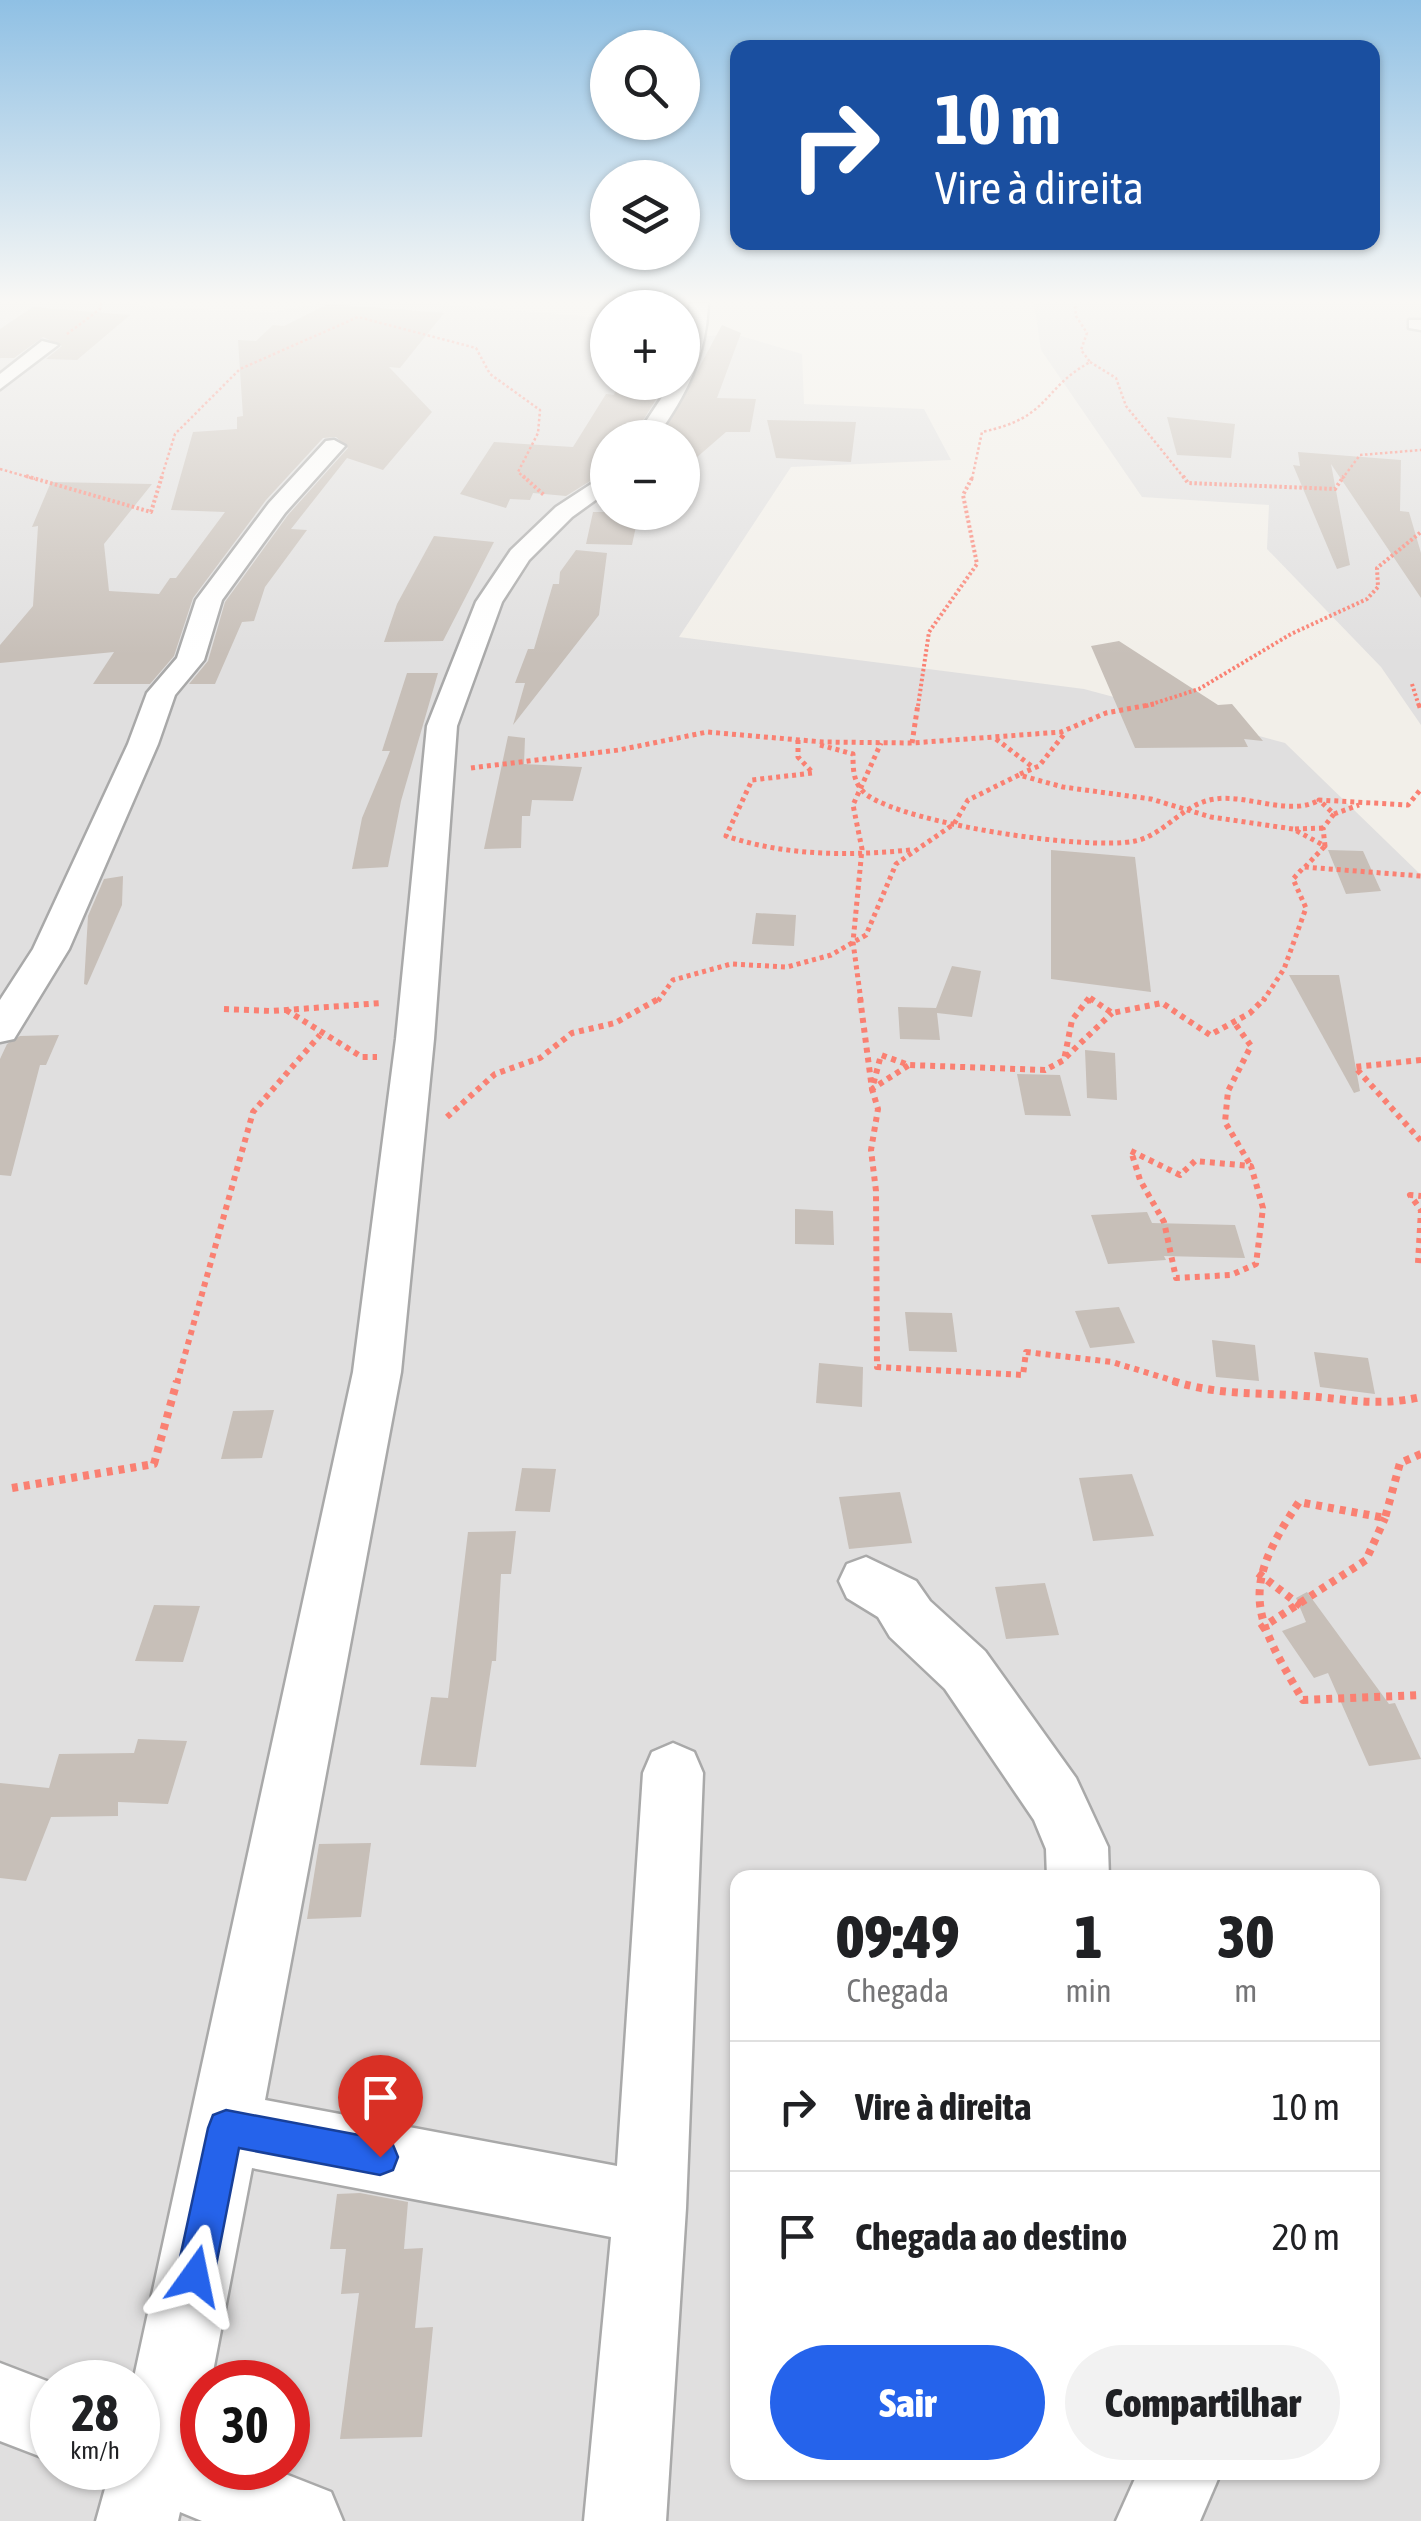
<!DOCTYPE html>
<html lang="pt">
<head>
<meta charset="utf-8">
<style>
  :root { --surface:#fff; --page:#f2f2f2; --text:#202124; --muted:#757577; --line:#e0e0e0; --accent:#2563eb }
  body { margin:0; font-family:"Asap Condensed",sans-serif; background:var(--page); color:var(--text); height:100vh; display:flex; flex-direction:column; font-size:38px; white-space:nowrap }
  * { box-sizing:border-box; margin:0 }
  p { font-size:32px; color:var(--muted) }
  .icon { flex:none; width:55px; height:55px; fill:none; stroke:currentColor; stroke-width:2; stroke-linecap:round; stroke-linejoin:round }
  .map { position:relative; flex:1; overflow:hidden }
  .panel { position:absolute; left:730px; top:1870px; width:650px; height:610px; display:flex; flex-direction:column; background:var(--surface); border-radius:20px; box-shadow:0 2px 8px #0004 }
  .panel>* { flex:none }
  .hud { position:absolute; left:730px; top:40px; width:650px; height:210px; border-radius:20px; box-shadow:0 2px 8px #0004; background:#1a4fa0; color:#fff; overflow:hidden }
  .controls { position:absolute; left:590px; top:30px; display:grid; gap:20px }
  .controls a { display:grid; place-items:center; width:110px; height:110px; border-radius:50%; background:var(--surface); box-shadow:0 2px 8px #0004; font-size:50px }
  .speed { position:absolute; left:30px; top:2360px; display:flex; gap:20px; font-size:50px; font-weight:700; text-align:center }
  .speed>* { display:grid; place-content:center; width:130px; height:130px; border-radius:50%; background:var(--surface); box-shadow:0 2px 8px #0004; line-height:1 }
  .speed small { font-size:25px; font-weight:400 }
  .speed .limit { border:15px solid #d22; background:#fff; color:#111 }
  .pin { position:absolute; display:grid; place-items:center; width:85px; height:85px; color:#fff; margin:-102px -42px; border-radius:50% 50% 50% 0; rotate:-45deg; box-shadow:0 0 10px #0007 }
  .pin .icon { rotate:45deg }
  .me { position:absolute; width:110px; margin:-55px; rotate:12deg; stroke-linejoin:round; filter:drop-shadow(0 0 8px #0008) }
  .turn { display:flex; align-items:center; gap:35px; height:210px; padding:0 40px; font-size:45px }
  .turn .icon { width:130px; height:130px; stroke-width:2.5 }
  .turn b { display:block; font-size:70px; line-height:85px }
  .eta { display:flex; justify-content:space-evenly; align-items:center; height:170px; text-align:center }
  .eta b { font-size:60px; font-weight:800; line-height:70px }
  .button { display:flex; gap:20px; margin-top:auto; padding:20px 40px }
  .button a { flex:1; height:115px; border-radius:60px; background:var(--accent); color:#fff; font-size:40px; font-weight:800; line-height:115px; text-align:center }
  .button a+a { background:var(--page); color:var(--text) }
  ul { padding:0; list-style:none }
  li { display:flex; align-items:center; gap:30px; height:130px; padding:0 40px; border-top:2px solid var(--line) }
  li div { flex:1 }
  li b { display:block; font-size:38px }
  li em { font-style:normal }
  .map>svg:first-child { display:block }
  .residential { fill:#e0dfdf; fill-rule:evenodd }
  .building { fill:#c7bfb8 }
  .lines { fill:none; stroke-linecap:round; stroke-linejoin:round }
  .street-casing { stroke:#a9a9a9; stroke-width:5 }
  .path-far4 { stroke:#fa8072; stroke-width:2.5; stroke-dasharray:2.5 2.5; stroke-linecap:butt }
  .path-far3 { stroke:#fa8072; stroke-width:4; stroke-dasharray:2.5 2.5; stroke-linecap:butt }
  .path-far2 { stroke:#fa8072; stroke-width:5; stroke-dasharray:4 4; stroke-linecap:butt }
  .path-far1 { stroke:#fa8072; stroke-width:6; stroke-dasharray:5 5; stroke-linecap:butt }
  .path { stroke:#fa8072; stroke-width:8; stroke-dasharray:6 6; stroke-linecap:butt }
  .street { fill:#fff; fill-rule:evenodd }
  .route { fill:#2563eb; stroke:#184099; stroke-width:2.5 }
</style>
</head>
<body>
<div class="map">
<svg width="1421" height="2521" viewBox="0 0 1421 2521">
  <rect width="100%" height="100%" fill="#f2efe9"/>
  <g class="residential">
    <path d="M 0,303 L 138,303 L 144,307 L 272,312 L 323,303 L 426,303 L 606,318 L 608,382 L 682,382 L 683,338 L 734,334 L 802,354 L 804,404 L 924,409 L 951,460 L 791,467 L 679,637 L 1084,689 L 1285,743 L 1421,875 L 1421,2521 L 0,2521 ZM 608,438 L 682,438 L 682,512 L 608,512 ZM 738,1878 L 1372,1878 L 1372,2472 L 738,2472 ZM 52,2382 L 138,2382 L 138,2468 L 52,2468 ZM 202,2382 L 288,2382 L 288,2468 L 202,2468 Z"/>
    <polygon points="1034,303 1421,303 1421,725 1381,667 1267,549 1269,505 1142,497 1041,350"/>
  </g>
  <g class="building">
    <polygon points="328,304 444,313 400,368 389,367 432,412 383,470 347,458 291,529 307,530 265,587 254,621 242,622 215,684 189,684 208,661 225,602 288,515 348,448 336,437 323,438 266,500 193,598 174,656 150,684 93,684 114,652 0,663 0,645 33,606 38,526 32,527 51,482 152,484 104,544 109,591 159,594 170,578 176,578 225,512 171,510 193,432 237,429 237,417 243,416 238,340 256,341 273,325 284,326"/>
    <polygon points="33,307 130,315 77,360 46,359 62,346 43,337 14,358 0,358 0,329"/>
    <polygon points="722,325 741,333 717,398 756,399 750,432 726,432 696,458 682,456 682,438 661,438"/>
    <polygon points="618,382 667,382 632,438 608,438 608,470 566,496 533,493 530,500 510,499 506,508 460,494 494,442 573,447 606,394 614,395"/>
    <polygon points="1167,417 1235,424 1231,458 1177,455"/>
    <polygon points="767,420 856,422 851,462 776,458"/>
    <polygon points="1298,452 1401,460 1400,511 1409,512 1421,553 1421,598 1331,464 1350,565 1337,569 1293,465 1300,466"/>
    <polygon points="593,512 639,512 632,545 586,544"/>
    <polygon points="434,536 494,542 443,641 384,642 397,604"/>
    <polygon points="576,550 607,553 599,615 513,725 525,683 515,683 528,649 534,649 553,584 559,584 560,572"/>
    <polygon points="1119,641 1218,705 1232,704 1263,741 1244,739 1248,747 1135,748 1091,646"/>
    <polygon points="407,673 438,673 401,801 388,867 352,869 362,818 390,751 382,751"/>
    <polygon points="508,736 525,738 524,764 582,767 573,801 532,800 530,816 522,816 521,848 484,849"/>
    <polygon points="1051,850 1135,857 1151,992 1051,979"/>
    <polygon points="1328,850 1363,851 1381,891 1346,894"/>
    <polygon points="123,876 122,905 87,985 84,984 88,916 104,879"/>
    <polygon points="756,913 796,915 794,946 752,944"/>
    <polygon points="952,966 981,971 972,1017 937,1013 940,1040 900,1039 898,1007 936,1008"/>
    <polygon points="1289,975 1339,975 1360,1091 1354,1093"/>
    <polygon points="59,1035 46,1065 40,1065 11,1176 0,1175 0,1059 7,1044 20,1036"/>
    <polygon points="1085,1050 1115,1053 1117,1100 1087,1098"/>
    <polygon points="1017,1074 1060,1075 1071,1116 1025,1115"/>
    <polygon points="795,1209 833,1211 834,1245 795,1244"/>
    <polygon points="1147,1212 1152,1223 1235,1225 1245,1258 1164,1256 1166,1260 1108,1264 1091,1215"/>
    <polygon points="1119,1307 1135,1343 1090,1348 1075,1311"/>
    <polygon points="905,1312 952,1313 957,1352 909,1351"/>
    <polygon points="1212,1340 1255,1345 1259,1381 1216,1377"/>
    <polygon points="1314,1352 1368,1358 1375,1394 1320,1387"/>
    <polygon points="819,1363 863,1367 862,1407 816,1403"/>
    <polygon points="274,1410 262,1458 221,1459 233,1411"/>
    <polygon points="522,1468 556,1469 550,1512 515,1511"/>
    <polygon points="1132,1474 1154,1536 1093,1541 1079,1478"/>
    <polygon points="900,1492 912,1543 849,1549 839,1497"/>
    <polygon points="516,1531 511,1574 501,1574 496,1661 492,1661 476,1767 420,1765 431,1697 448,1698 468,1532"/>
    <polygon points="1045,1583 1059,1635 1006,1639 995,1587"/>
    <polygon points="1307,1592 1389,1704 1395,1703 1421,1759 1369,1766 1328,1673 1314,1678 1282,1631 1306,1622 1296,1598"/>
    <polygon points="154,1605 200,1606 183,1662 135,1661"/>
    <polygon points="138,1739 187,1741 168,1804 118,1802 118,1816 51,1817 26,1881 0,1878 0,1783 49,1788 59,1754 134,1753"/>
    <polygon points="371,1843 361,1917 307,1919 319,1844"/>
    <polygon points="360,2193 408,2202 404,2249 423,2248 415,2328 433,2327 422,2437 340,2439 359,2293 341,2294 346,2249 330,2249 337,2194"/>
  </g>
  <g class="lines">
    <g class="street-casing">
      <g id="street">
        <path d="M 690,303 L 708,303 C 706,358 687,393 656,438 L 635,438 L 672,382 L 682,382 Z"/>
        <polygon points="1409,320 1421,320 1421,330 1409,328"/>
        <polygon points="42,341 58,345 0,389 0,374"/>
        <polygon points="334,440 345,446 285,513 222,600 204,660 175,695 158,744 69,949 14,1039 0,1042 0,1000 33,949 128,744 147,693 177,658 196,600 269,503 326,441"/>
        <polygon points="608,473 608,491 572,517 529,560 502,602 457,726 434,1039 401,1372 265,2100 617,2166 643,1773 652,1752 673,1743 694,1752 703,1773 686,2208 666,2521 584,2521 611,2237 252,2168 211,2382 202,2382 197,2439 202,2441 202,2468 270,2468 331,2492 343,2521 202,2521 180,2512 178,2521 96,2521 108,2478 103,2468 138,2468 138,2382 133,2382 353,1372 396,1039 427,726 476,602 511,550 556,507"/>
        <polygon points="866,1557 916,1581 930,1601 985,1651 1076,1778 1108,1847 1109,1878 1047,1878 1046,1849 1034,1820 945,1689 890,1637 878,1617 847,1598 839,1581 847,1564"/>
        <polygon points="0,2363 52,2383 52,2461 0,2441"/>
        <polygon points="1138,2472 1221,2472 1200,2521 1116,2521"/>
      </g>
    </g>
    <g class="path-far4">
      <polyline points="67,334 100,309 101,303"/>
      <polyline points="1090,362 1116,378 1126,406 1185,479"/>
      <polyline points="0,469 35,479"/>
      <polyline points="161,479 175,434 240,369 358,317 476,348 490,374 540,410 538,433 518,472 526,479"/>
      <path d="M 972,479 L 982,432 C 1052,417 1040,390 1090,362 L 1081,350 L 1087,333 L 1076,316 L 1075,303"/>
      <polyline points="1342,479 1360,455 1421,450"/>
    </g>
    <g class="path-far3">
      <polyline points="26,476 151,512 162,476"/>
      <polyline points="523,476 544,495"/>
      <polyline points="1183,476 1188,483 1335,489 1344,476"/>
      <polyline points="1412,684 1419,706"/>
      <polyline points="918,706 929,632 977,564 963,495 973,476"/>
      <polyline points="1146,706 1199,689 1291,634 1367,599 1378,587 1377,568 1421,532"/>
    </g>
    <g class="path-far2">
      <polyline points="1419,704 1421,711"/>
      <polyline points="996,739 1034,768"/>
      <path d="M 798,740 L 798,757 L 813,773 L 752,780 L 726,836 C 786,856 847,856 910,850"/>
      <polyline points="912,743 918,704"/>
      <path d="M 820,745 L 853,754 C 853,770 853,784 867,795 C 908,824 1085,851 1135,841 C 1165,835 1183,803 1215,799 C 1247,794 1291,817 1319,800"/>
      <polyline points="471,768 619,750 707,732 823,742 912,743 1061,732 1106,713 1154,704"/>
      <polyline points="1020,774 1039,766 1065,733"/>
      <polyline points="1334,814 1359,805"/>
      <polyline points="1295,829 1323,828"/>
      <polyline points="1305,867 1325,846"/>
      <polyline points="658,1001 673,980 731,964 787,967 831,955 866,935 896,864 954,824 968,800 1019,775 1063,787 1151,799 1211,817 1293,829 1325,846 1323,828 1334,814 1319,800 1408,805 1421,789"/>
      <polyline points="861,1001 853,942 862,849 853,805 881,743"/>
      <polyline points="1087,1001 1094,1001"/>
      <polyline points="1263,1001 1284,969 1306,908 1293,879 1304,867 1421,876"/>
    </g>
    <g class="path-far1">
      <polyline points="860,998 872,1089 909,1065"/>
      <polyline points="1089,998 1072,1020 1064,1060 1045,1070 909,1065 881,1055 872,1089 878,1109 871,1150 876,1191 877,1367 1023,1375 1026,1352 1112,1362 1181,1383"/>
      <polyline points="1090,998 1112,1013 1162,1003 1210,1035 1250,1013 1265,998"/>
      <polyline points="224,1009 272,1011 382,1003"/>
      <polyline points="286,1010 362,1057 377,1057"/>
      <polyline points="1236,1025 1251,1046 1228,1091 1225,1122 1251,1166"/>
      <polyline points="1066,1057 1112,1013"/>
      <polyline points="1421,1060 1355,1067 1421,1141"/>
      <polyline points="447,1117 495,1074 540,1058 572,1033 615,1023 660,998"/>
      <polygon points="1131,1151 1180,1175 1195,1161 1251,1166 1263,1208 1256,1264 1231,1275 1176,1278 1164,1222 1140,1180"/>
      <polyline points="1418,1263 1421,1210 1410,1195 1421,1196"/>
      <polyline points="177,1383 253,1112 320,1035"/>
    </g>
    <g class="path">
      <path d="M 1173,1381 C 1222,1396 1255,1392 1305,1396 C 1350,1399 1375,1407 1421,1397"/>
      <path d="M 1421,1454 L 1400,1463 L 1385,1518 L 1299,1502 C 1240,1589 1252,1614 1303,1700 L 1421,1695"/>
      <polyline points="12,1488 154,1464 177,1381"/>
      <polyline points="1258,1573 1301,1606"/>
      <polyline points="1260,1629 1366,1560 1385,1518"/>
    </g>
    <use href="#street" class="street"/>
  </g>
  <linearGradient id="sky" x2="0" y2="1"><stop stop-color="#8fc0e4"/><stop offset="0.46" stop-color="#f9f8f5"/><stop offset="1" stop-color="#f9f8f5" stop-opacity="0"/></linearGradient>
  <rect width="1421" height="655" fill="url(#sky)"/>
  <polygon class="route" points="226,2110 380,2139 393,2145 398,2157 393,2170 380,2175 239,2148 214,2276 208,2290 195,2295 182,2290 176,2276 208,2128 213,2115"/>
</svg>
<div class="controls">
<a><svg class="icon" aria-label="search" viewBox="0 0 24 24"><circle cx="10" cy="10" r="6"/><path d="M15 15l6 6"/></svg></a>
<a><svg class="icon" aria-label="layers" viewBox="0 0 24 24"><path d="M12 4l9 5-9 5-9-5zM3 14l9 5 9-5"/></svg></a>
<a>+</a>
<a>−</a>
</div>
<div class="speed"><div>28<small>km/h</small></div><div class="limit">30</div></div>
<div class="pin" style="left:380px;top:2157px;background:#d93025"><svg class="icon" aria-label="arrive" viewBox="0 0 24 24"><path d="M6 21V4h12l-3 4 3 4H6"/></svg></div>
<svg class="me" style="left:195px;top:2276px" viewBox="-20 -20 40 40"><path d="M0-17L14 15 0 8-14 15z" fill="#2563eb" stroke="#fff" stroke-width="4"/></svg>
<div class="hud">
<div class="turn"><svg class="icon" aria-label="right" viewBox="0 0 24 24"><path d="M7 20v-9h11M14 6l5 5-5 5"/></svg><div><b>10 m</b>Vire à direita</div></div>
</div>
<section class="panel">
<div class="eta">
<div><b>09:49</b><p>Chegada</p></div>
<div><b>1</b><p>min</p></div>
<div><b>30</b><p>m</p></div>
</div>
<ul>
<li><svg class="icon" aria-label="right" viewBox="0 0 24 24"><path d="M7 20v-9h11M14 6l5 5-5 5"/></svg><div><b>Vire à direita</b></div><em>10 m</em></li>
<li><svg class="icon" aria-label="arrive" viewBox="0 0 24 24"><path d="M6 21V4h12l-3 4 3 4H6"/></svg><div><b>Chegada ao destino</b></div><em>20 m</em></li>
</ul>
<div class="button"><a>Sair</a><a>Compartilhar</a></div>
</section>
</div>
</body>
</html>
